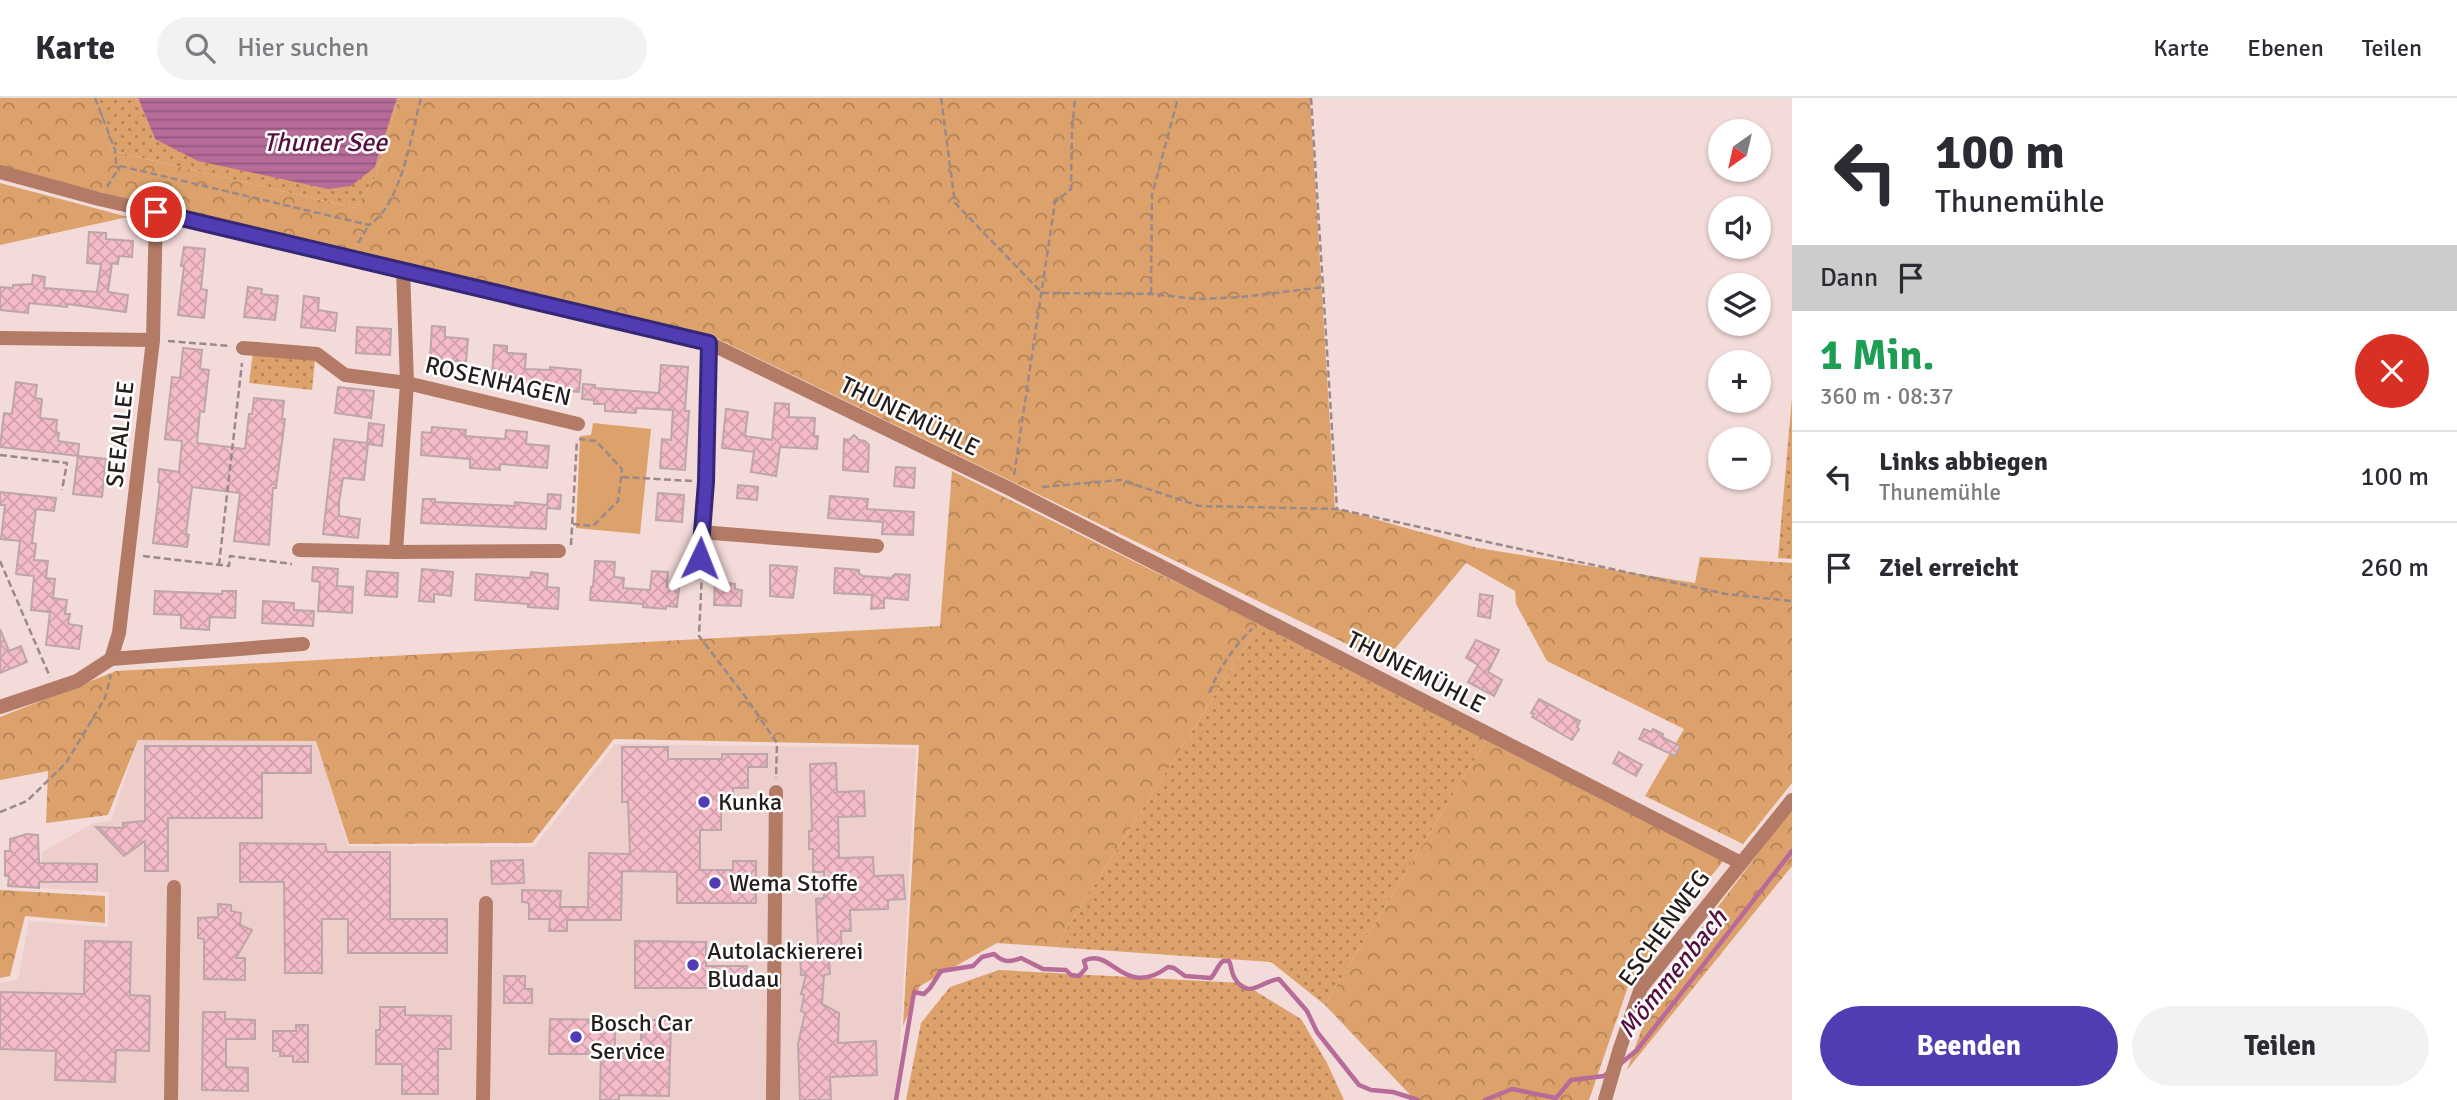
<!DOCTYPE html>
<html lang="de">
<head>
<meta charset="utf-8">
<style>
  :root { --surface:#fff; --page:#f2f2f3; --text:#2b2b33; --muted:#7c7c81; --line:#e1e1e2; --accent:#513cb4 }
  body { margin:0; font-family:Signika,sans-serif; background:var(--page); color:var(--text); height:100vh; display:flex; flex-direction:column; font-size:26px; white-space:nowrap }
  * { box-sizing:border-box; margin:0 }
  p { font-size:23px; color:var(--muted) }
  .icon { flex:none; width:38px; height:38px; fill:none; stroke:currentColor; stroke-width:2; stroke-linecap:round; stroke-linejoin:round }
  .map { position:relative; flex:1; overflow:hidden }
  .details { display:flex; flex-direction:column; background:var(--surface); width:665px }
  .details>* { flex:none }
  .guide { background:#fff; color:var(--text); overflow:hidden }
  .needle { width:46px; rotate:214deg }
  .fabs { position:absolute; left:1708px; top:21px; display:grid; gap:14px }
  .fabs a { display:grid; place-items:center; width:63px; height:63px; border-radius:50%; background:var(--surface); box-shadow:0 2px 5px #0004; font-size:35px }
  .pin { position:absolute; display:grid; place-items:center; width:60px; height:60px; color:#fff; margin:-30px; border:4px solid #fff; border-radius:50%; box-shadow:0 2px 7px #0007 }
  .me { position:absolute; width:77px; margin:-38px; rotate:2deg; stroke-linejoin:round; filter:drop-shadow(0 0 5px #0008) }
  .turn { display:flex; align-items:center; gap:24px; height:147px; padding:0 28px; font-size:32px }
  .turn .icon { width:91px; height:91px; stroke-width:2.5 }
  .turn b { display:block; font-size:49px; line-height:60px }
  .then { display:flex; align-items:center; height:66px; padding:0 28px; background:#0003; gap:14px; font-size:26px }
  .round { display:grid; place-items:center; flex:none; width:74px; height:74px; border-radius:37px; background:var(--page) }
  .summary { display:flex; align-items:center; justify-content:space-between; height:119px; padding:0 28px }
  h1 { font-size:42px; font-weight:700; line-height:52px; color:#1e9e55 }
  .button { display:flex; gap:14px; margin-top:auto; padding:14px 28px }
  .button a { flex:1; height:80px; border-radius:42px; background:var(--accent); color:#fff; font-size:28px; font-weight:700; line-height:80px; text-align:center }
  .button a+a { background:var(--page); color:var(--text) }
  ul { padding:0; list-style:none }
  li { display:flex; align-items:center; gap:21px; height:91px; padding:0 28px; border-top:2px solid var(--line) }
  li div { flex:1 }
  li b { display:block; font-size:26px }
  li em { font-style:normal }
  header { display:flex; align-items:center; gap:42px; box-sizing:border-box; height:98px; padding:0 35px; background:var(--surface); border-bottom:2px solid var(--line) }
  header strong { font-size:33px }
  nav { display:flex; gap:38px; margin-inline-start:auto; font-size:24px }
  .search { width:490px; height:63px; background:var(--page); display:flex; align-items:center; gap:18px; box-sizing:border-box; padding:0 24px; border-radius:38px; color:var(--muted); font-size:26px }
  main { display:flex; flex:1; min-height:0 }
  .map>svg:first-child { display:block }
  .built { fill:#eececb }
  .grass { fill:url(#grass-dots) }
  .forest { fill:url(#forest-crowns) }
  .park { fill:#dda26c }
  .water { fill:url(#water-rules) }
  .lines { fill:none; stroke-linecap:round; stroke-linejoin:round }
  .stream { stroke:#b76b99; stroke-width:4.5 }
  .building { fill:url(#building-cross-hatch); stroke:#bca6aa; stroke-width:2 }
  .path { stroke:#9a8988; stroke-width:2.5; stroke-dasharray:7 3.5; stroke-linecap:butt }
  .minor { stroke:#b37b65; stroke-width:14 }
  .route-casing { stroke:#352775; stroke-width:18 }
  .route { stroke:#513cb4; stroke-width:12 }
  .poi-dot { fill:#513cb4; stroke:#fff; stroke-width:2.5 }
  .labels { text-anchor:middle; stroke-width:5; stroke-linejoin:round; paint-order:stroke }
  .street-label { font-size:24px; fill:#251d1c; stroke:#fff }
  .poi-label { font-size:24px; fill:#251d1c; stroke:#fff; text-anchor:start }
  .water-label { font-size:26px; font-style:italic; fill:#561140; stroke:#fff }
</style>
</head>
<body>
<header>
<strong>Karte</strong>
<div class="search"><svg class="icon" aria-label="search" viewBox="0 0 24 24"><circle cx="10" cy="10" r="6"/><path d="M15 15l6 6"/></svg>Hier suchen</div>
<nav><a>Karte</a><a>Ebenen</a><a>Teilen</a></nav>
</header>
<main>
<div class="map">
<svg width="1792" height="1002" viewBox="0 0 1792 1002">
  <defs>
    <pattern id="grass-dots" width="8" height="8" patternUnits="userSpaceOnUse" patternTransform="scale(1.75)"><rect width="8" height="8" fill="#dda26c"/><path d="M2 2h.1M6 6h.1" fill="none" stroke="#b38358" stroke-width="1.8" stroke-linecap="round"/></pattern>
    <pattern id="forest-crowns" width="20" height="18" patternUnits="userSpaceOnUse" patternTransform="scale(1.75)"><rect width="20" height="18" fill="#dda26c"/><path d="M2 6a3 3 0 1 1 6 0M12 15a3 3 0 1 1 6 0" fill="none" stroke="#b38358"/></pattern>
    <pattern id="water-rules" width="6" height="5" patternUnits="userSpaceOnUse" patternTransform="scale(1.75)"><rect width="6" height="5" fill="#b76b99"/><path d="M0 2.5h6" fill="none" stroke="#95577c"/></pattern>
    <pattern id="building-cross-hatch" width="8" height="8" patternUnits="userSpaceOnUse" patternTransform="scale(1.75)"><rect width="8" height="8" fill="#f4bbc8"/><path d="M0 0l8 8M0 8l8-8" fill="none" stroke="#d1a0ab"/></pattern>
  </defs>
  <rect width="100%" height="100%" fill="#f3dbd9"/>
  <polygon class="built" points="139,639 317,643 348,748 534,749 615,646 916,650 897,1002 0,1002 0,885 18,882 29,823 108,829 109,794 40,790 42,754 94,725 111,723"/>
  <g class="grass">
    <polygon points="94,0 138,0 155,41 375,69 397,0 399,0 376,78 355,110 113,53"/>
    <polygon points="253,254 315,262 312,292 249,285"/>
    <polygon points="1792,299 1792,461 1778,460"/>
    <polygon points="1260,526 1487,641 1325,907 1271,864 1055,849"/>
    <polygon points="999,872 1242,885 1301,921 1327,965 1344,1002 906,1002 921,925 950,889"/>
  </g>
  <g class="forest">
    <polygon points="0,0 94,0 113,53 355,110 376,78 399,0 1310,0 1335,410 1478,450 1695,485 1700,459 1792,465 1792,685 1743,746 1645,698 1684,631 1547,563 1516,506 1515,493 1466,465 1384,564 714,239 404,170 0,69"/>
    <polygon points="0,85 128,119 0,147"/>
    <polygon points="952,373 1260,526 1055,849 997,845 920,888 903,928 919,647 614,641 532,745 349,746 316,643 138,642 108,717 46,725 48,673 0,682 0,619 116,573 940,528"/>
    <polygon points="1487,641 1724,762 1631,880 1589,1002 1415,1002 1325,907"/>
    <polygon points="1792,713 1792,768 1627,972 1656,891 1772,737"/>
    <polygon points="0,792 105,798 105,825 25,818 10,878 0,880"/>
  </g>
  <polygon class="park" points="593,325 651,331 640,436 576,430 580,338 591,337"/>
  <polygon class="water" points="138,0 397,0 375,69 351,88 328,91 198,63 155,41"/>
  <g class="lines">
    <g class="stream">
      <polyline points="1619,967 1637,952 1792,753"/>
      <path d="M 896,1002 L 914,894 L 924,896 L 930,890 L 941,873 L 973,868 L 982,859 L 994,856 C 1003,864 1009,865 1021,860 L 1043,871 L 1066,872 L 1071,877 L 1079,878 L 1086,870 L 1084,863 C 1112,848 1123,902 1168,869 L 1174,870 L 1185,878 L 1211,880 C 1216,874 1218,867 1223,863 L 1229,863 C 1232,869 1231,874 1234,879 C 1248,904 1262,882 1279,881 L 1307,913 L 1317,934 L 1359,987 L 1371,992 L 1393,994 L 1418,1002"/>
      <polyline points="1485,1002 1512,991 1556,1000 1571,982 1604,978 1609,974"/>
    </g>
  </g>
  <g class="building">
    <polygon points="89,134 106,135 106,141 133,143 132,159 119,158 118,166 112,165 108,194 128,197 126,214 67,206 67,209 29,205 28,215 0,212 0,189 13,190 13,187 32,186 33,177 45,179 44,190 97,194 101,166 87,165"/>
    <polygon points="184,149 205,151 201,191 207,192 204,220 178,217 184,168 181,168"/>
    <polygon points="248,189 262,191 261,196 278,198 275,222 244,219"/>
    <polygon points="304,198 319,200 318,212 337,215 335,233 301,229"/>
    <polygon points="432,228 445,229 445,239 468,241 466,264 430,261"/>
    <polygon points="357,229 391,231 390,257 356,255"/>
    <polygon points="494,247 507,248 507,255 526,256 525,271 550,272 550,269 581,272 579,294 548,291 548,288 523,287 523,281 492,278"/>
    <polygon points="183,250 202,252 200,271 209,272 204,314 200,313 197,345 245,351 249,316 252,316 254,300 284,303 282,321 285,321 276,390 273,390 269,447 234,443 240,395 192,389 186,436 189,437 187,449 153,445 160,385 158,384 159,371 179,374 182,343 165,341 172,279 180,280"/>
    <polygon points="661,267 688,269 685,313 689,313 685,372 660,370 662,341 671,342 673,312 636,310 636,315 605,313 605,306 594,306 594,302 582,301 583,286 595,287 595,290 659,295"/>
    <polygon points="16,284 37,287 35,300 42,301 40,320 57,322 56,334 59,335 58,343 79,346 78,358 0,349 4,315 12,316"/>
    <polygon points="338,289 374,293 371,320 335,315"/>
    <polygon points="775,305 789,306 789,319 815,320 814,338 818,338 817,351 780,349 776,378 751,374 754,354 722,350 726,311 748,314 745,338 772,342"/>
    <polygon points="369,325 384,327 382,348 368,346 364,382 343,380 339,404 339,418 360,421 358,440 323,436 334,341 367,345"/>
    <polygon points="432,329 466,332 465,338 505,341 506,332 527,334 526,346 549,348 547,370 500,366 500,372 470,370 470,361 421,357 422,334 431,335"/>
    <polygon points="854,337 859,342 865,343 869,347 868,374 843,372 844,341 849,342"/>
    <polygon points="78,358 106,361 102,399 73,396"/>
    <polygon points="896,369 915,370 914,390 894,388"/>
    <polygon points="738,387 758,389 757,402 737,400"/>
    <polygon points="0,394 56,400 54,413 36,411 32,445 36,446 34,462 48,463 46,480 55,481 53,500 67,502 65,516 70,516 68,526 82,528 79,551 46,547 50,514 31,512 34,478 16,476 20,443 1,441 5,407 0,407"/>
    <polygon points="658,395 684,397 682,424 656,422"/>
    <polygon points="548,396 561,397 560,411 547,410 546,431 421,425 423,401 435,401 435,404 514,408 515,404 547,407"/>
    <polygon points="830,398 868,401 867,411 914,414 913,437 882,436 883,424 828,420"/>
    <polygon points="595,463 615,464 614,479 624,480 623,490 650,492 652,473 668,474 667,489 679,490 677,509 666,508 666,511 643,509 643,506 590,502 591,489 593,489"/>
    <polygon points="770,467 797,469 793,500 770,498"/>
    <polygon points="313,469 338,471 337,488 353,489 352,515 318,513 320,484 312,483"/>
    <polygon points="835,470 859,472 859,476 863,478 891,480 895,476 910,477 908,502 884,500 884,510 871,511 872,497 834,495"/>
    <polygon points="422,471 453,474 451,498 434,496 434,504 419,503"/>
    <polygon points="367,473 398,475 397,499 365,497"/>
    <polygon points="531,474 548,476 547,489 559,490 558,511 528,509 528,506 475,502 476,476 530,480"/>
    <polygon points="715,484 735,486 735,491 742,492 741,508 714,507"/>
    <polygon points="155,493 222,496 222,493 236,493 235,520 210,519 209,532 181,530 181,517 154,516"/>
    <polygon points="1480,496 1493,498 1490,520 1478,518"/>
    <polygon points="263,503 294,505 294,512 314,513 313,528 262,525"/>
    <polygon points="0,531 9,553 21,548 27,564 0,575"/>
    <polygon points="1476,542 1499,552 1488,574 1502,582 1494,598 1468,584 1478,567 1466,560"/>
    <polygon points="1539,601 1580,623 1577,629 1579,631 1572,642 1532,619 1534,616 1531,615"/>
    <polygon points="1644,631 1651,634 1653,631 1663,636 1662,639 1680,648 1675,658 1639,641"/>
    <polygon points="145,648 311,648 311,675 262,675 262,720 168,720 168,773 145,773 145,743 124,758 96,729 123,730 123,725 145,723"/>
    <polygon points="622,649 668,649 668,661 722,661 722,656 767,656 767,669 748,669 748,690 733,690 733,705 721,705 721,732 700,732 700,772 733,772 733,763 756,763 756,805 677,805 677,774 622,773 621,822 567,822 567,833 549,833 550,821 529,821 529,805 522,804 522,792 561,793 560,809 588,809 589,755 630,756 628,704 622,704"/>
    <polygon points="1619,654 1642,667 1636,678 1613,665"/>
    <polygon points="836,665 837,694 864,693 865,718 838,719 839,760 873,759 874,778 903,777 905,801 888,802 888,811 850,812 851,833 841,833 842,862 829,862 830,876 824,877 822,906 839,915 838,945 876,943 877,977 830,979 831,1002 800,1002 798,946 805,915 801,913 804,897 801,896 806,877 801,877 800,852 818,852 816,801 824,800 824,774 813,774 813,751 809,751 809,733 812,733 810,666"/>
    <polygon points="27,736 38,737 39,765 97,766 97,784 39,784 39,790 8,788 9,778 5,778 5,753 10,753 10,741"/>
    <polygon points="240,745 325,746 327,754 390,754 390,821 447,821 447,855 348,855 348,821 322,821 322,875 285,875 284,784 240,784"/>
    <polygon points="523,762 524,785 492,786 491,763"/>
    <polygon points="218,806 231,807 231,813 241,815 240,827 252,832 236,860 245,860 245,882 204,881 204,841 198,840 198,820 218,819"/>
    <polygon points="85,843 131,844 130,897 150,898 149,953 116,952 115,984 55,982 56,953 0,951 0,894 84,896"/>
    <polygon points="635,843 706,844 706,868 747,868 747,890 635,890"/>
    <polygon points="504,878 525,878 525,891 532,891 532,905 504,905"/>
    <polygon points="380,909 405,909 405,917 451,918 451,951 438,951 438,996 402,996 402,966 376,966 376,932 380,932"/>
    <polygon points="203,914 225,914 225,921 255,922 255,941 226,941 226,969 248,970 248,993 202,992"/>
    <polygon points="550,921 615,922 615,955 641,956 641,922 671,922 669,998 619,997 619,1002 600,1002 601,956 549,956"/>
    <polygon points="296,927 308,927 308,964 293,964 293,958 280,958 280,953 273,953 273,933 296,933"/>
  </g>
  <g class="lines">
    <g class="path">
      <path d="M 95,0 L 115,52 L 116,65 L 120,68 L 369,127 C 402,106 411,37 421,0"/>
      <polyline points="941,0 955,105 1042,195 1151,196 1198,201 1241,199 1324,189"/>
      <polyline points="1311,0 1337,411"/>
      <polyline points="107,89 120,68"/>
      <polyline points="358,145 369,127"/>
      <polyline points="1151,196 1152,97 1178,0"/>
      <polyline points="168,243 231,248"/>
      <polyline points="0,357 67,365 62,392"/>
      <polyline points="1014,377 1055,104 1071,91 1072,33 1075,0"/>
      <polyline points="622,379 692,383"/>
      <polyline points="1042,389 1121,382 1199,408 1337,411 1726,496 1792,503"/>
      <polyline points="573,426 593,428 618,403 622,371 596,343 579,341"/>
      <polyline points="571,447 577,342"/>
      <polyline points="143,458 229,468 230,458 292,466"/>
      <polyline points="0,463 50,579"/>
      <polyline points="219,467 242,265"/>
      <polyline points="702,474 699,538 747,601 777,645 776,680"/>
      <path d="M 1209,595 C 1219,571 1233,549 1252,531"/>
      <polyline points="0,714 27,703 66,665 105,600 111,577"/>
    </g>
    <g class="minor">
      <polyline points="0,74 99,101 403,171 709,245 1012,392 1741,765"/>
      <polyline points="0,240 153,242"/>
      <polyline points="243,250 317,256 345,277 407,285 578,326"/>
      <polyline points="700,434 877,448"/>
      <polyline points="299,452 396,454 559,453"/>
      <polyline points="396,454 407,285 403,171"/>
      <polyline points="700,460 706,384 709,245"/>
      <polyline points="111,561 119,535 153,242 156,114"/>
      <polyline points="0,609 77,583 111,561 303,546"/>
      <polyline points="171,1002 174,789"/>
      <polyline points="483,1002 486,805"/>
      <polyline points="773,1002 776,694"/>
      <polyline points="1605,1002 1620,950 1641,890 1792,702"/>
    </g>
  </g>
  <g class="lines">
    <g class="route-casing">
      <polyline id="route" points="156,114 709,245 706,384 700,460"/>
    </g>
    <use href="#route" class="route"/>
  </g>
  <g class="poi-dot">
    <circle cx="704" cy="704" r="7"/>
    <circle cx="715" cy="785" r="7"/>
    <circle cx="693" cy="867" r="7"/>
    <circle cx="576" cy="939" r="7"/>
  </g>
  <g class="labels">
    <g class="street-label">
      <text transform="translate(498 283) rotate(13)" y="8">ROSENHAGEN</text>
      <text transform="translate(910 318) rotate(26)" y="8">THUNEMÜHLE</text>
      <text transform="translate(120 336) rotate(-84)" y="8">SEEALLEE</text>
      <text transform="translate(1416 574) rotate(27)" y="8">THUNEMÜHLE</text>
      <text transform="translate(1664 830) rotate(-54)" y="8">ESCHENWEG</text>
    </g>
    <g class="poi-label">
      <text x="718" y="712">Kunka</text>
      <text x="729" y="793">Wema Stoffe</text>
      <text x="707" y="861">Autolackiererei<tspan x="707" dy="28">Bludau</tspan></text>
      <text x="590" y="933">Bosch Car<tspan x="590" dy="28">Service</tspan></text>
    </g>
    <g class="water-label">
      <text x="325" y="53">Thuner See</text>
      <text transform="translate(1672 875) rotate(-51)" y="9">Mömmenbach</text>
    </g>
  </g>
</svg>
<div class="fabs">
<a><svg class="needle" viewBox="-14 -14 28 28"><path d="M0-13l5 13h-10z" fill="#e53935"/><path d="M0 13l5-13h-10z" fill="#7c7c81"/></svg></a>
<a><svg class="icon" aria-label="sound" viewBox="0 0 24 24"><path d="M4 9h4l5-4v14l-5-4H4zM17 9q2 3 0 6"/></svg></a>
<a><svg class="icon" aria-label="layers" viewBox="0 0 24 24"><path d="M12 4l9 5-9 5-9-5zM3 14l9 5 9-5"/></svg></a>
<a>+</a>
<a>−</a>
</div>
<div class="pin" style="left:156px;top:114px;background:#d93025"><svg class="icon" aria-label="arrive" viewBox="0 0 24 24"><path d="M6 21V4h12l-3 4 3 4H6"/></svg></div>
<svg class="me" style="left:700px;top:460px" viewBox="-20 -20 40 40"><path d="M0-17L14 15 0 8-14 15z" fill="#513cb4" stroke="#fff" stroke-width="4"/></svg>
</div>
<section class="details">
<div class="guide">
<div class="turn"><svg class="icon" aria-label="left" viewBox="0 0 24 24"><path d="M17 20v-9H6M10 6l-5 5 5 5"/></svg><div><b>100 m</b>Thunemühle</div></div>
<div class="then">Dann<svg class="icon" aria-label="arrive" viewBox="0 0 24 24"><path d="M6 21V4h12l-3 4 3 4H6"/></svg></div>
</div>
<div class="summary"><div><h1>1 Min.</h1><p>360 m · 08:37</p></div><a class="round" style="background:#d93025;color:#fff"><svg class="icon" aria-label="close" viewBox="0 0 24 24"><path d="M6 6l12 12M18 6L6 18"/></svg></a></div>
<ul>
<li><svg class="icon" aria-label="left" viewBox="0 0 24 24"><path d="M17 20v-9H6M10 6l-5 5 5 5"/></svg><div><b>Links abbiegen</b><p>Thunemühle</p></div><em>100 m</em></li>
<li><svg class="icon" aria-label="arrive" viewBox="0 0 24 24"><path d="M6 21V4h12l-3 4 3 4H6"/></svg><div><b>Ziel erreicht</b></div><em>260 m</em></li>
</ul>
<div class="button"><a>Beenden</a><a>Teilen</a></div>
</section>
</main>
</body>
</html>
